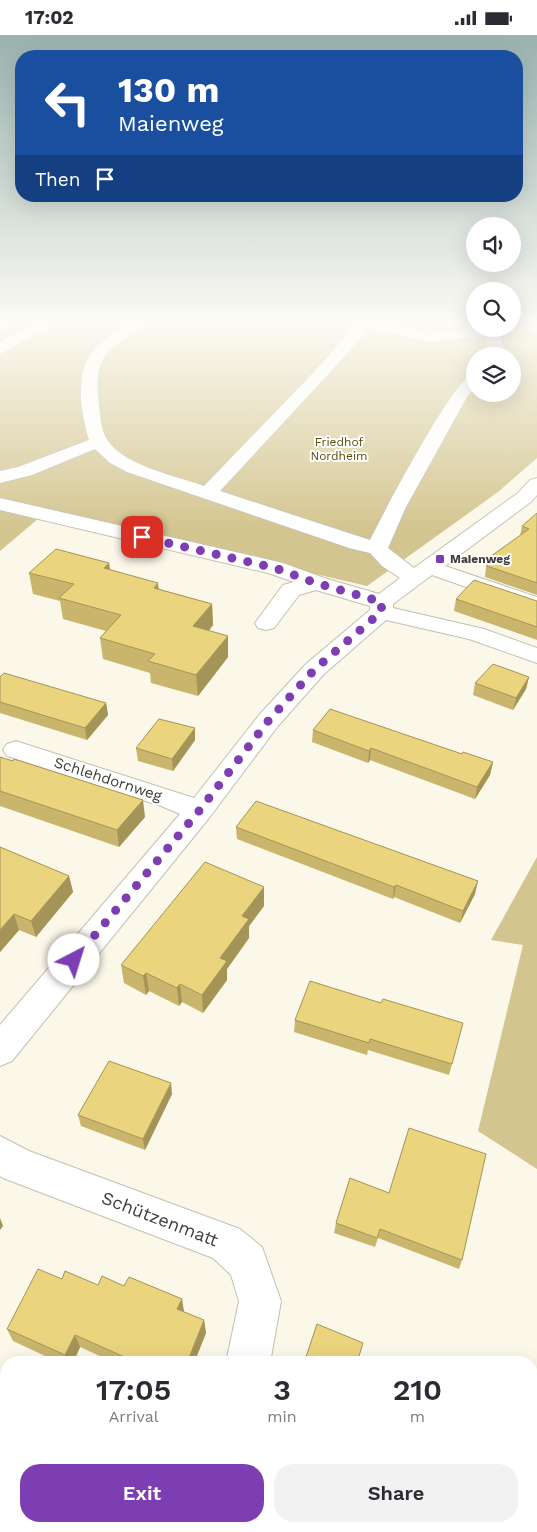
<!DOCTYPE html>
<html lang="en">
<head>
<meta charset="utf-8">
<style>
  :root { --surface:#fff; --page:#f2f2f3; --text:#2b2b33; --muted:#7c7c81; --accent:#7d3eb3 }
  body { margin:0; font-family:"Work Sans",sans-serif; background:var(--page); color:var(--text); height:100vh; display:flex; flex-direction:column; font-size:19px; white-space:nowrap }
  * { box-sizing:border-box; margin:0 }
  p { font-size:16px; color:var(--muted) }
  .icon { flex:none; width:28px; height:28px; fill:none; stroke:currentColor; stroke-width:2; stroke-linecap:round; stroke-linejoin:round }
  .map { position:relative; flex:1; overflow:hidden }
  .drawer { position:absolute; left:0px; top:1321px; width:538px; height:176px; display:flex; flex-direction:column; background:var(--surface); border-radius:20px 20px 0 0; box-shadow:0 5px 20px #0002 }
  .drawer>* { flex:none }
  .top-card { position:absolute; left:15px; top:15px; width:508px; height:152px; border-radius:20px; box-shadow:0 5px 20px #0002; background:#1a4fa0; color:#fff; overflow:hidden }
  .fabs { position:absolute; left:466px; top:182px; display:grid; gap:10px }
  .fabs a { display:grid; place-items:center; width:55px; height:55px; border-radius:50%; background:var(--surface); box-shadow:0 5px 20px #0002; font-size:25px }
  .pin { position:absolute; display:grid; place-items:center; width:42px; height:42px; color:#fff; margin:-21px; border-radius:10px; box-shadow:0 2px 8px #0006 }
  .me { position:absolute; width:55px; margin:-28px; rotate:40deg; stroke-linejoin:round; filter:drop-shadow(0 0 4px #0008) }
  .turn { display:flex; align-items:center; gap:18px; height:105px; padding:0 20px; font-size:22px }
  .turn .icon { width:65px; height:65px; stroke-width:2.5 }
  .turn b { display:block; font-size:35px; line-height:42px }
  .then { display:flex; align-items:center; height:48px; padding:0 20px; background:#0003; gap:10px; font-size:19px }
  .eta { display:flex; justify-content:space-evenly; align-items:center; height:85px; text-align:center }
  .eta b { font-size:30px; font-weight:600; line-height:35px }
  .action { display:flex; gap:10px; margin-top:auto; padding:10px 20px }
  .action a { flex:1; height:58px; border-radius:20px; background:var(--accent); color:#fff; font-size:20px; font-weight:600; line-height:58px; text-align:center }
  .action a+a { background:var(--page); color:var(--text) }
  .status { display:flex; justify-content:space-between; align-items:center; height:35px; padding:0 25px; background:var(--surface); direction:ltr }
  .status svg { height:14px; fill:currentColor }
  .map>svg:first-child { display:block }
  .green { fill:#d3c58f; fill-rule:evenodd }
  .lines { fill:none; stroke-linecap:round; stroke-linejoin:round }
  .minor-casing { stroke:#c3c0b2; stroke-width:2 }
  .minor { fill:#fff; fill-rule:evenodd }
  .wall { fill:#c9b66c }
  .shaded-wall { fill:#a49458 }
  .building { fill:#ead47e; stroke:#a49458 }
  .route { stroke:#7d3eb3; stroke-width:9; stroke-dasharray:0 16.2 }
  .poi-dot { fill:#7d3eb3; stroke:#fff; stroke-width:2 }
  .labels { text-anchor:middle; stroke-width:4; stroke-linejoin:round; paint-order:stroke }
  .far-park-label { font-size:12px; fill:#5a4b04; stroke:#fff }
  .far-poi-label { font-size:12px; font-weight:bold; fill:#3e3d37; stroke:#fff; text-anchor:start }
  .street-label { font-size:15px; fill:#3e3d37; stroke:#fff }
  .near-street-label { font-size:18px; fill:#3e3d37; stroke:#fff }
</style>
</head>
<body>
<div class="status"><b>17:02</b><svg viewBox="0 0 49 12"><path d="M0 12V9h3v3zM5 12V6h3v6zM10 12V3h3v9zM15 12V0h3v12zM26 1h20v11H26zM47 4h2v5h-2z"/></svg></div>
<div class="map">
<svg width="537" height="1497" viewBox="0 0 537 1497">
  <rect width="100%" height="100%" fill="#fbf7e9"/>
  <g class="green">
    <path d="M 14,287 L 475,287 L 475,294 L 512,294 L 513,287 L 537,287 L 537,423 L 498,457 L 367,551 L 0,466 L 0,296 ZM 475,321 L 512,321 L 512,359 L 475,359 Z"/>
    <polygon points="0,474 39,483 0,516"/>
    <polygon points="537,822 537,1134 478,1096 523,910 491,905"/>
  </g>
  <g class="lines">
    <g class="minor-casing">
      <g id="minor">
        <polygon points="40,287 59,287 0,319 0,307"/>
        <path d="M 130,287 L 147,287 C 135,302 113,307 103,324 C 96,337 97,355 99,369 C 100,380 101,397 108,406 C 125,431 177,441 204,451 L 314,337 L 358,287 L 384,287 L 429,299 L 475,293 L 512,294 L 512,289 L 537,287 L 537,295 L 500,300 L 505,321 L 489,321 L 485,301 L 429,307 L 371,293 L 220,456 L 370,505 C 383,479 454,342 475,337 L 475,353 L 467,362 L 406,472 L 388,513 L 414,533 L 518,458 L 530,445 L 537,443 L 537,460 L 532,466 L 445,531 L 537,562 L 537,577 L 432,540 L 393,569 L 393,573 L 484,594 L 537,613 L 537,628 L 469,604 L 386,585 L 324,639 L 278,691 L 209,783 L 12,1026 L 0,1031 L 0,990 L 180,779 L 161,771 L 7,721 L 3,715 L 7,709 L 16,706 L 25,709 L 194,763 L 260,679 L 306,629 L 370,575 L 370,571 L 316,555 L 299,560 L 274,593 L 266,595 L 258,593 L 255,588 L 283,550 L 294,547 L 268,538 L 0,475 L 0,463 L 283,528 L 324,543 L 379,559 L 400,543 L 382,531 L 370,518 L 349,513 L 127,437 L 110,428 L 95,414 L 32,440 L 0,448 L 0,436 L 18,432 L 89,405 C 81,378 74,340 93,316 C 102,304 117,296 130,287 Z"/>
        <polygon points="0,1101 29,1116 240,1194 262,1212 281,1266 270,1328 226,1328 239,1266 231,1240 213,1223 3,1143 0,1141"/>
        <polygon points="192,1491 240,1491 239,1497 191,1497"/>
      </g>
    </g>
    <use href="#minor" class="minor"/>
  </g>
  <g class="wall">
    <polygon points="537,478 537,560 485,542 487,524 520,501 522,491"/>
    <polygon points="109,528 110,535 159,554 212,569 213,590 209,596 228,622 198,661 151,648 150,638 103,624 100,603 106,596 63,584 60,566 33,559 29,538"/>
    <polygon points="456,564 537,566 537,605 454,576"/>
    <polygon points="0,642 106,668 108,680 87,705 0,678"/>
    <polygon points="529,642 526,654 513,675 473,660 475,648"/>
    <polygon points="313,695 462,719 493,727 490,740 475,764 370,725 368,728 312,707"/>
    <polygon points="195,705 173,736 138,726 136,713"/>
    <polygon points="0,722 145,782 119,812 0,771"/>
    <polygon points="236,792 475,859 460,888 394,862 393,864 237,804"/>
    <polygon points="0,812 69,841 73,857 36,902 19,895 0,917"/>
    <polygon points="264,871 249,891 249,903 227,934 227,945 203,978 182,967 179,971 149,956 146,960 124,948 121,930"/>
    <polygon points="381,968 463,988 449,1040 368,1015 367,1020 294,997 295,985"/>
    <polygon points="172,1059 145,1115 81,1091 78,1080"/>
    <polygon points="350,1143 462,1225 459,1234 378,1203 375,1212 334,1198 336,1188"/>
    <polygon points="98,1250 184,1277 204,1285 206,1298 194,1328 115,1328 80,1312 73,1328 60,1328 13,1306 7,1294"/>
  </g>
  <g class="shaded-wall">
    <polygon points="109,528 112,549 104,533"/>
    <polygon points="158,548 160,568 154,553"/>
    <polygon points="212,569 213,590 194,613 193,591"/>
    <polygon points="228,601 228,622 198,661 196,640"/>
    <polygon points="529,642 526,654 513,675 516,663"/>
    <polygon points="106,668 108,680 87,705 85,693"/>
    <polygon points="195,693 195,705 173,736 172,724"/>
    <polygon points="371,713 370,725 368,728 369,716"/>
    <polygon points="493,727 490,740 475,764 477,752"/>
    <polygon points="143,765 145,782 119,812 117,795"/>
    <polygon points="69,841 73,857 36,902 31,886"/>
    <polygon points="478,846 475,859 460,888 463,876"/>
    <polygon points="396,850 394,862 393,864 394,852"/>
    <polygon points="264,852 264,871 249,891 249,903 227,934 227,945 203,978 202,960 242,881"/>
    <polygon points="14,879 19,895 0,917 0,895"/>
    <polygon points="146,938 149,956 146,960 143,941"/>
    <polygon points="180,949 182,967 179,971 177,953"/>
    <polygon points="171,1048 172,1059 145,1115 143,1104"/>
    <polygon points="0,1183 3,1191 0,1195"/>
    <polygon points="182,1264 184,1276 180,1287 177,1274"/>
    <polygon points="204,1285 206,1298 194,1328 187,1328"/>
    <polygon points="75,1300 80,1312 73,1328 68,1328 65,1320"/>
  </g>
  <g class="building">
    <polygon points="537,478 537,548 487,531 492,526 487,524 529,494 522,491"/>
    <polygon points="56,514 109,528 104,533 158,548 154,553 212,569 193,591 228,601 196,640 148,626 155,619 100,603 121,580 59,563 74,549 29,538"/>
    <polygon points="474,545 537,566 537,592 456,564"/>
    <polygon points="493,629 529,642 516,663 475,648"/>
    <polygon points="4,638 106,668 85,693 0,667 0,642"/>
    <polygon points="330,674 462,719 463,717 493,727 477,752 371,713 369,716 313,695"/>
    <polygon points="159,684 195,693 172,724 136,713"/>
    <polygon points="0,722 13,726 14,724 143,765 117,795 0,756"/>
    <polygon points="256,766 478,846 463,876 396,850 394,852 236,792"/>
    <polygon points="0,812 69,841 31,886 14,879 0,895"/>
    <polygon points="205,827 264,852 242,881 249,884 220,923 227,926 202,960 180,949 177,953 146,938 143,941 121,930"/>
    <polygon points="310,946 381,968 383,964 463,988 452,1029 370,1004 369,1008 295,985"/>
    <polygon points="109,1026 171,1048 143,1104 78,1080"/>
    <polygon points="409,1093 486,1119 462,1225 380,1194 377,1203 336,1188 350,1143 389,1158"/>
    <polygon points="38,1234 62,1244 65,1236 98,1250 102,1241 124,1251 129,1242 182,1264 177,1274 204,1285 187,1328 138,1328 75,1300 65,1320 7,1294"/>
    <polygon points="317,1289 363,1308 357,1328 304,1328"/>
    <polygon points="0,1470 6,1473 6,1491 102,1491 108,1495 107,1497 0,1497"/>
  </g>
  <linearGradient id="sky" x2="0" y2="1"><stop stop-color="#99b2ae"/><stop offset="0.58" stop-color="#fdfbf5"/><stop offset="1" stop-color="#fdfbf5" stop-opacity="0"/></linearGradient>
  <rect width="537" height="497" fill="url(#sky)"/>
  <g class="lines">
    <polyline class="route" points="74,925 199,776 269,685 315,634 381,577 382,567 316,548 275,533 142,502"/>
  </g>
  <rect class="poi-dot" x="435" y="519" width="10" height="10" rx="2.5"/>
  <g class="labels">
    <g class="far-park-label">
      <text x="339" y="411">Friedhof<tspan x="339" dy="14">Nordheim</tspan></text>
    </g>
    <g class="far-poi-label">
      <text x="450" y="528">Maienweg</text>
    </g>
    <g class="street-label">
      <text transform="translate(108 744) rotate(18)" y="5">Schlehdornweg</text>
    </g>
    <g class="near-street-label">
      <text transform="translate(160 1184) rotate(21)" y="6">Schützenmatt</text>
    </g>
  </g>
</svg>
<div class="fabs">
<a><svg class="icon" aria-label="sound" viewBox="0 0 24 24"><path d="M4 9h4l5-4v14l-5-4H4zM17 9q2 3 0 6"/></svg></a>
<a><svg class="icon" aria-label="search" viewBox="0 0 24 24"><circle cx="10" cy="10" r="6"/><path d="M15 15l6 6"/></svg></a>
<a><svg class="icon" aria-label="layers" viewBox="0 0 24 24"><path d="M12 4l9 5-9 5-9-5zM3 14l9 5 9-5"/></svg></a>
</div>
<div class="pin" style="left:142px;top:502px;background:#d93025"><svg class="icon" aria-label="arrive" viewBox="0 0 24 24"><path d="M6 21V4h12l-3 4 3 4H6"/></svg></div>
<svg class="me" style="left:74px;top:925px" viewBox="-20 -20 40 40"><circle r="19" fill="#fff"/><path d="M0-13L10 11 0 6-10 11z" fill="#7d3eb3"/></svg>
<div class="top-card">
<div class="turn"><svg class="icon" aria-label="left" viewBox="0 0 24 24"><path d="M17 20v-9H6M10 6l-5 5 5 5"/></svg><div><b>130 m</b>Maienweg</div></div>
<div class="then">Then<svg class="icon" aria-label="arrive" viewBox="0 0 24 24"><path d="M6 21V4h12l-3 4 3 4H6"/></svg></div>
</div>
<section class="drawer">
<div class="eta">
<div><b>17:05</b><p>Arrival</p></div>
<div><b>3</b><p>min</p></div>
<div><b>210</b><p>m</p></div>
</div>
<div class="action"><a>Exit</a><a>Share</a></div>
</section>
</div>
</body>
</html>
